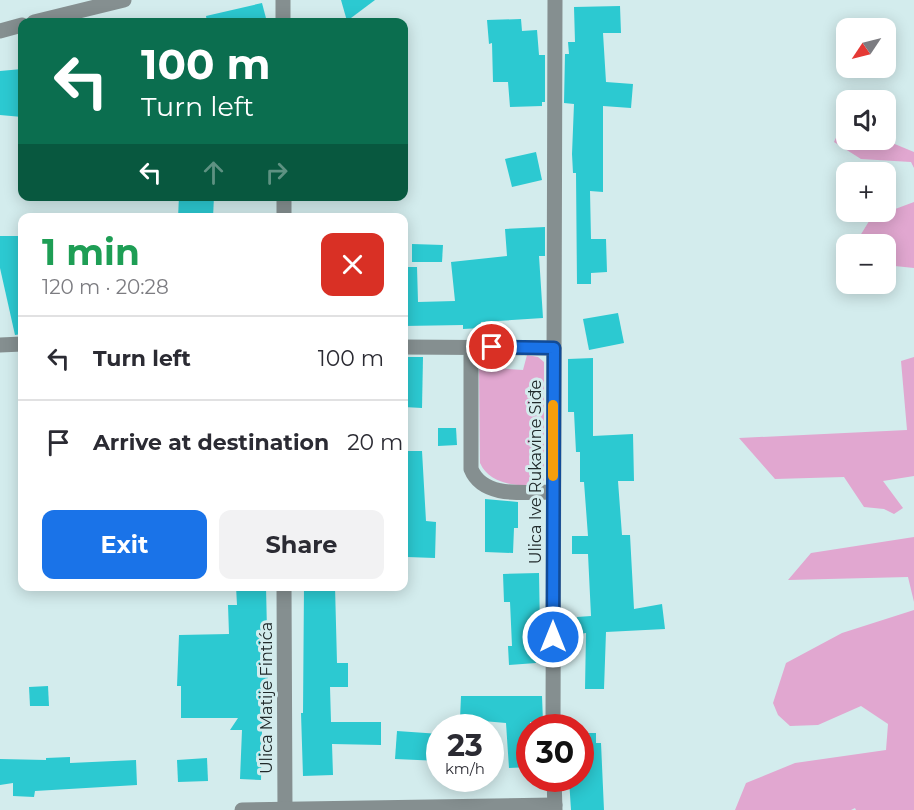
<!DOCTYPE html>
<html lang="en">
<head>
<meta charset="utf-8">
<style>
  :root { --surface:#fff; --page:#f2f2f3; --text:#2b2b33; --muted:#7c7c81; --line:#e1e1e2; --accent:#1a73e8 }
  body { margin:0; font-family:Montserrat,sans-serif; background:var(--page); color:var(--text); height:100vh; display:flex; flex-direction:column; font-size:22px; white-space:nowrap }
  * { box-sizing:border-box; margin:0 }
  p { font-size:20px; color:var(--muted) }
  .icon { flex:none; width:33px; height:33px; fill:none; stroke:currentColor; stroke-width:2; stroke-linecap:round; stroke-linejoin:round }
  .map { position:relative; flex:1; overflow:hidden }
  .sheet { position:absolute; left:18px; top:213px; width:390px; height:378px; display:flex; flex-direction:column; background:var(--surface); border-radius:12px; box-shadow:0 3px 15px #0003 }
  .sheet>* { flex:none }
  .top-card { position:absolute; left:18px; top:18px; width:390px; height:183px; border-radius:12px; box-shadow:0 3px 15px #0003; background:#0b6e4f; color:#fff; overflow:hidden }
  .needle { width:39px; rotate:235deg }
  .tools { position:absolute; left:836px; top:18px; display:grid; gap:12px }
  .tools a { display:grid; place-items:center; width:60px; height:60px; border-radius:12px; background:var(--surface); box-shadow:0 3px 15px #0003; font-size:30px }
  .speed { position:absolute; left:426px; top:714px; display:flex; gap:12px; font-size:30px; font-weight:700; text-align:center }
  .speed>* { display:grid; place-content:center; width:78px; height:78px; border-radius:50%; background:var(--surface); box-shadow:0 3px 15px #0003; line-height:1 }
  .speed small { font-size:15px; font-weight:400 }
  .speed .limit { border:9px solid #d22; background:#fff; color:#111 }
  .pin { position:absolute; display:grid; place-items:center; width:51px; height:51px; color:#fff; margin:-26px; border:3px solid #fff; border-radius:50%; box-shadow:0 2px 6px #0007 }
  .me { position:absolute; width:66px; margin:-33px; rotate:0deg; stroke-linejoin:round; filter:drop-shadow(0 0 4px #0008) }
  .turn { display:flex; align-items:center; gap:21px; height:126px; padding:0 24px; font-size:27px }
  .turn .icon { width:78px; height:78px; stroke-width:2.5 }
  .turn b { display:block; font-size:42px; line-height:51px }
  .lanes { display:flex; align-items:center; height:57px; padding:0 24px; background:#0003; justify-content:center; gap:30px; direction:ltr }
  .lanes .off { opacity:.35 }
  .round { display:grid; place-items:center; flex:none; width:63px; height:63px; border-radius:12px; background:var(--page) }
  .summary { display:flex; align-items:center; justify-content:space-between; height:102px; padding:0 24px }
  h1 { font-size:36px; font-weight:700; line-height:45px; color:#1e9e55 }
  .action { display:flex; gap:12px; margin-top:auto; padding:12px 24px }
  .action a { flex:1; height:69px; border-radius:12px; background:var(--accent); color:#fff; font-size:24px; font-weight:700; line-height:69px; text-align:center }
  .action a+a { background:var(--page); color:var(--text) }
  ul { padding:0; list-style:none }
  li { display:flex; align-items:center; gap:18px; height:84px; padding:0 24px; border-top:2px solid var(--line) }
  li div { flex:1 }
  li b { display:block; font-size:22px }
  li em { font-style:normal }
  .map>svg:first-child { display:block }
  .green { fill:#e1a7d0 }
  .building { fill:#2cc9d1 }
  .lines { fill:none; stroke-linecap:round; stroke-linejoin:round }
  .minor { stroke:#858f90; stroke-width:15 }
  .route-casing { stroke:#114b97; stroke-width:15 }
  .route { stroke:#1a73e8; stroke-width:10 }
  .slow { stroke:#f59e0b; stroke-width:10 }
  .labels { text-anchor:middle; stroke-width:6; stroke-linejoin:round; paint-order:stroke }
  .street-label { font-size:16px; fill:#20292a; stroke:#d3eced }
</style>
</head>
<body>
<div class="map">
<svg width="914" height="810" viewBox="0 0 914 810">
  <rect width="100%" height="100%" fill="#d3eced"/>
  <g class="green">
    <polygon points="843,122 846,124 846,140 885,140 914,152 914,168 911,162 861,159 834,142"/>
    <polygon points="914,202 914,268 885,265 885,244 855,244 871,218"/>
    <path d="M 527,355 L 538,357 L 544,362 L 544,480 L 539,486 C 517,486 490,485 480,463 L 479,367 L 523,370 Z"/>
    <polygon points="914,357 914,476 883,481 903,508 894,514 884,509 864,507 844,477 775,479 739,438 907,430 901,361"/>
    <polygon points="914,537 914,602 908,577 788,580 811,553"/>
    <polygon points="914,610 914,810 856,810 855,808 851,810 735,810 746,783 795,763 886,750 888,724 861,706 818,725 790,726 778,715 773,703 786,663 842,633"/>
  </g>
  <g class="building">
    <polygon points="341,0 375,0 347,21"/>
    <polygon points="262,3 267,22 207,22 206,16"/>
    <polygon points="620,6 621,33 603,33 606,82 633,84 631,108 603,106 603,192 590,191 591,239 606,239 607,272 591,273 591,284 577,284 576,173 573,173 572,154 574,104 564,103 565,54 569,54 568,42 575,42 574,7"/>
    <polygon points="521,19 522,31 537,30 539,55 545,55 545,102 542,102 542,106 510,107 508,82 493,82 492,43 489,44 487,20"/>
    <polygon points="22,69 22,117 0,115 0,71"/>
    <polygon points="536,152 542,180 512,187 505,159"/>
    <polygon points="179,196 214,196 213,218 178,218"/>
    <polygon points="545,227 545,256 539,256 543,318 481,322 482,328 463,329 463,325 404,326 404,267 417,267 418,302 455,301 451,262 507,256 505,229"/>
    <polygon points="0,236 22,236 22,334 15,335 0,268"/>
    <polygon points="412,244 443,245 442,262 412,262"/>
    <polygon points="618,313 624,343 589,350 583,319"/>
    <polygon points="404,357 423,357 422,408 404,407"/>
    <polygon points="593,358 593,436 633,434 634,481 618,481 622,535 630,535 634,609 662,604 665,629 606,632 604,689 585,689 586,633 579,634 577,617 591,616 588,554 572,554 572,536 588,536 584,482 580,482 580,452 576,452 574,412 568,412 568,359"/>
    <polygon points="438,428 456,428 457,445 438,446"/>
    <polygon points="404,451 422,451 426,521 436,522 435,558 407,557"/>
    <polygon points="485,499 518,502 518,528 514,528 513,553 485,552"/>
    <polygon points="539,573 540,631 533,631 536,663 509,665 508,646 512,646 510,602 504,602 503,574"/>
    <polygon points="236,586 266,586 268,677 265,731 262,731 261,780 240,779 242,730 230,730 238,718 181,718 181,686 177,686 179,635 229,634 228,605 237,605"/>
    <polygon points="304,586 335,586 337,663 348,663 348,687 330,687 331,722 381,722 381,745 332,744 333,775 303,776 301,713 303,713"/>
    <polygon points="48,686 49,706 30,706 29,687"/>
    <polygon points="461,696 542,696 543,722 530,722 530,767 509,768 506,723 460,719"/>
    <polygon points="397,731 440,734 440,761 395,759"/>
    <polygon points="580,733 596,733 596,743 601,743 604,810 571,810 569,779 581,779"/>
    <polygon points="70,757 70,763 136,760 137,785 35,791 34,797 13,796 13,783 0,785 0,759 46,760 46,758"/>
    <polygon points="207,758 208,781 178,782 177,760"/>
  </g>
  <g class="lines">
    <g class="minor">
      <polyline points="283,0 283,22"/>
      <polyline points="34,22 124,0"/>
      <polyline points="0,31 22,25"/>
      <polyline points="284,196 284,218"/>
      <polyline points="0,345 22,344"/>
      <polyline points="404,347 554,348"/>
      <path d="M 471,347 L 471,469 C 483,499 526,492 553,492"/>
      <polyline points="284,586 285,810"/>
      <polyline points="553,728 555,0"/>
      <polyline points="554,778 555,810"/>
      <polyline points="242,810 555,805"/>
    </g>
  </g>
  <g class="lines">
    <g class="route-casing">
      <polyline id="route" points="492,347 554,348 553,637"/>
    </g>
    <use href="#route" class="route"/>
    <polyline class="slow" points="553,476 553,405"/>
  </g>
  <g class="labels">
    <g class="street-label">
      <text transform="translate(535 472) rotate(-90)" y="6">Ulica Ive Rukavine Siđe</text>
      <text transform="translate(266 698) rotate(-90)" y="6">Ulica Matije Fintića</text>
    </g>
  </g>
</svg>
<div class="tools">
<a><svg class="needle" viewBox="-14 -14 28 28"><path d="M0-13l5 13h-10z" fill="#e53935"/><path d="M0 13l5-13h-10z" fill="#7c7c81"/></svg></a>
<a><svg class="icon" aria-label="sound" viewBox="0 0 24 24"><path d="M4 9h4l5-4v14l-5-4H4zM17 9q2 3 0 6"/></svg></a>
<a>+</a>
<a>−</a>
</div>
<div class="speed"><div>23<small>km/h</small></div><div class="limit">30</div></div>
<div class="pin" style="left:492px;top:347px;background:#d93025"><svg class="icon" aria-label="arrive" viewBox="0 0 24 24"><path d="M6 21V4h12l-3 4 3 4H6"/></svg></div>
<svg class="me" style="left:553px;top:637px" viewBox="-20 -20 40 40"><circle r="17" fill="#1a73e8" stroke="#fff" stroke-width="3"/><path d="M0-11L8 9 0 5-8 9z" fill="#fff"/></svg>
<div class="top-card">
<div class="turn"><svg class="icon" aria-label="left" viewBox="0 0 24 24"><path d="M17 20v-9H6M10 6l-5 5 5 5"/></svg><div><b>100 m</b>Turn left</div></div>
<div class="lanes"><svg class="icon" aria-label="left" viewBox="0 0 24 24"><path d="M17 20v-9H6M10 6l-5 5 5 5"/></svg><svg class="icon off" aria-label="ahead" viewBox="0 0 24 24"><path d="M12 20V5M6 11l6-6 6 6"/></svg><svg class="icon off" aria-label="right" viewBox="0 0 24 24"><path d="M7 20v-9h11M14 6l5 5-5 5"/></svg></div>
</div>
<section class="sheet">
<div class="summary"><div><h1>1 min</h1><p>120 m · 20:28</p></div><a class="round" style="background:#d93025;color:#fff"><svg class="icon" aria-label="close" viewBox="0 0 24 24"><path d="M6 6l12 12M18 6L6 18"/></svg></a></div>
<ul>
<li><svg class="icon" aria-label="left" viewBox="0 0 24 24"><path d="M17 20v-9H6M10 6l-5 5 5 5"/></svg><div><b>Turn left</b></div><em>100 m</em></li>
<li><svg class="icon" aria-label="arrive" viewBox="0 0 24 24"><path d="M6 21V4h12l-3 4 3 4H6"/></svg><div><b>Arrive at destination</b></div><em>20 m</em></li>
</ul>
<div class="action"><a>Exit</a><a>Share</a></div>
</section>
</div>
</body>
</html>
